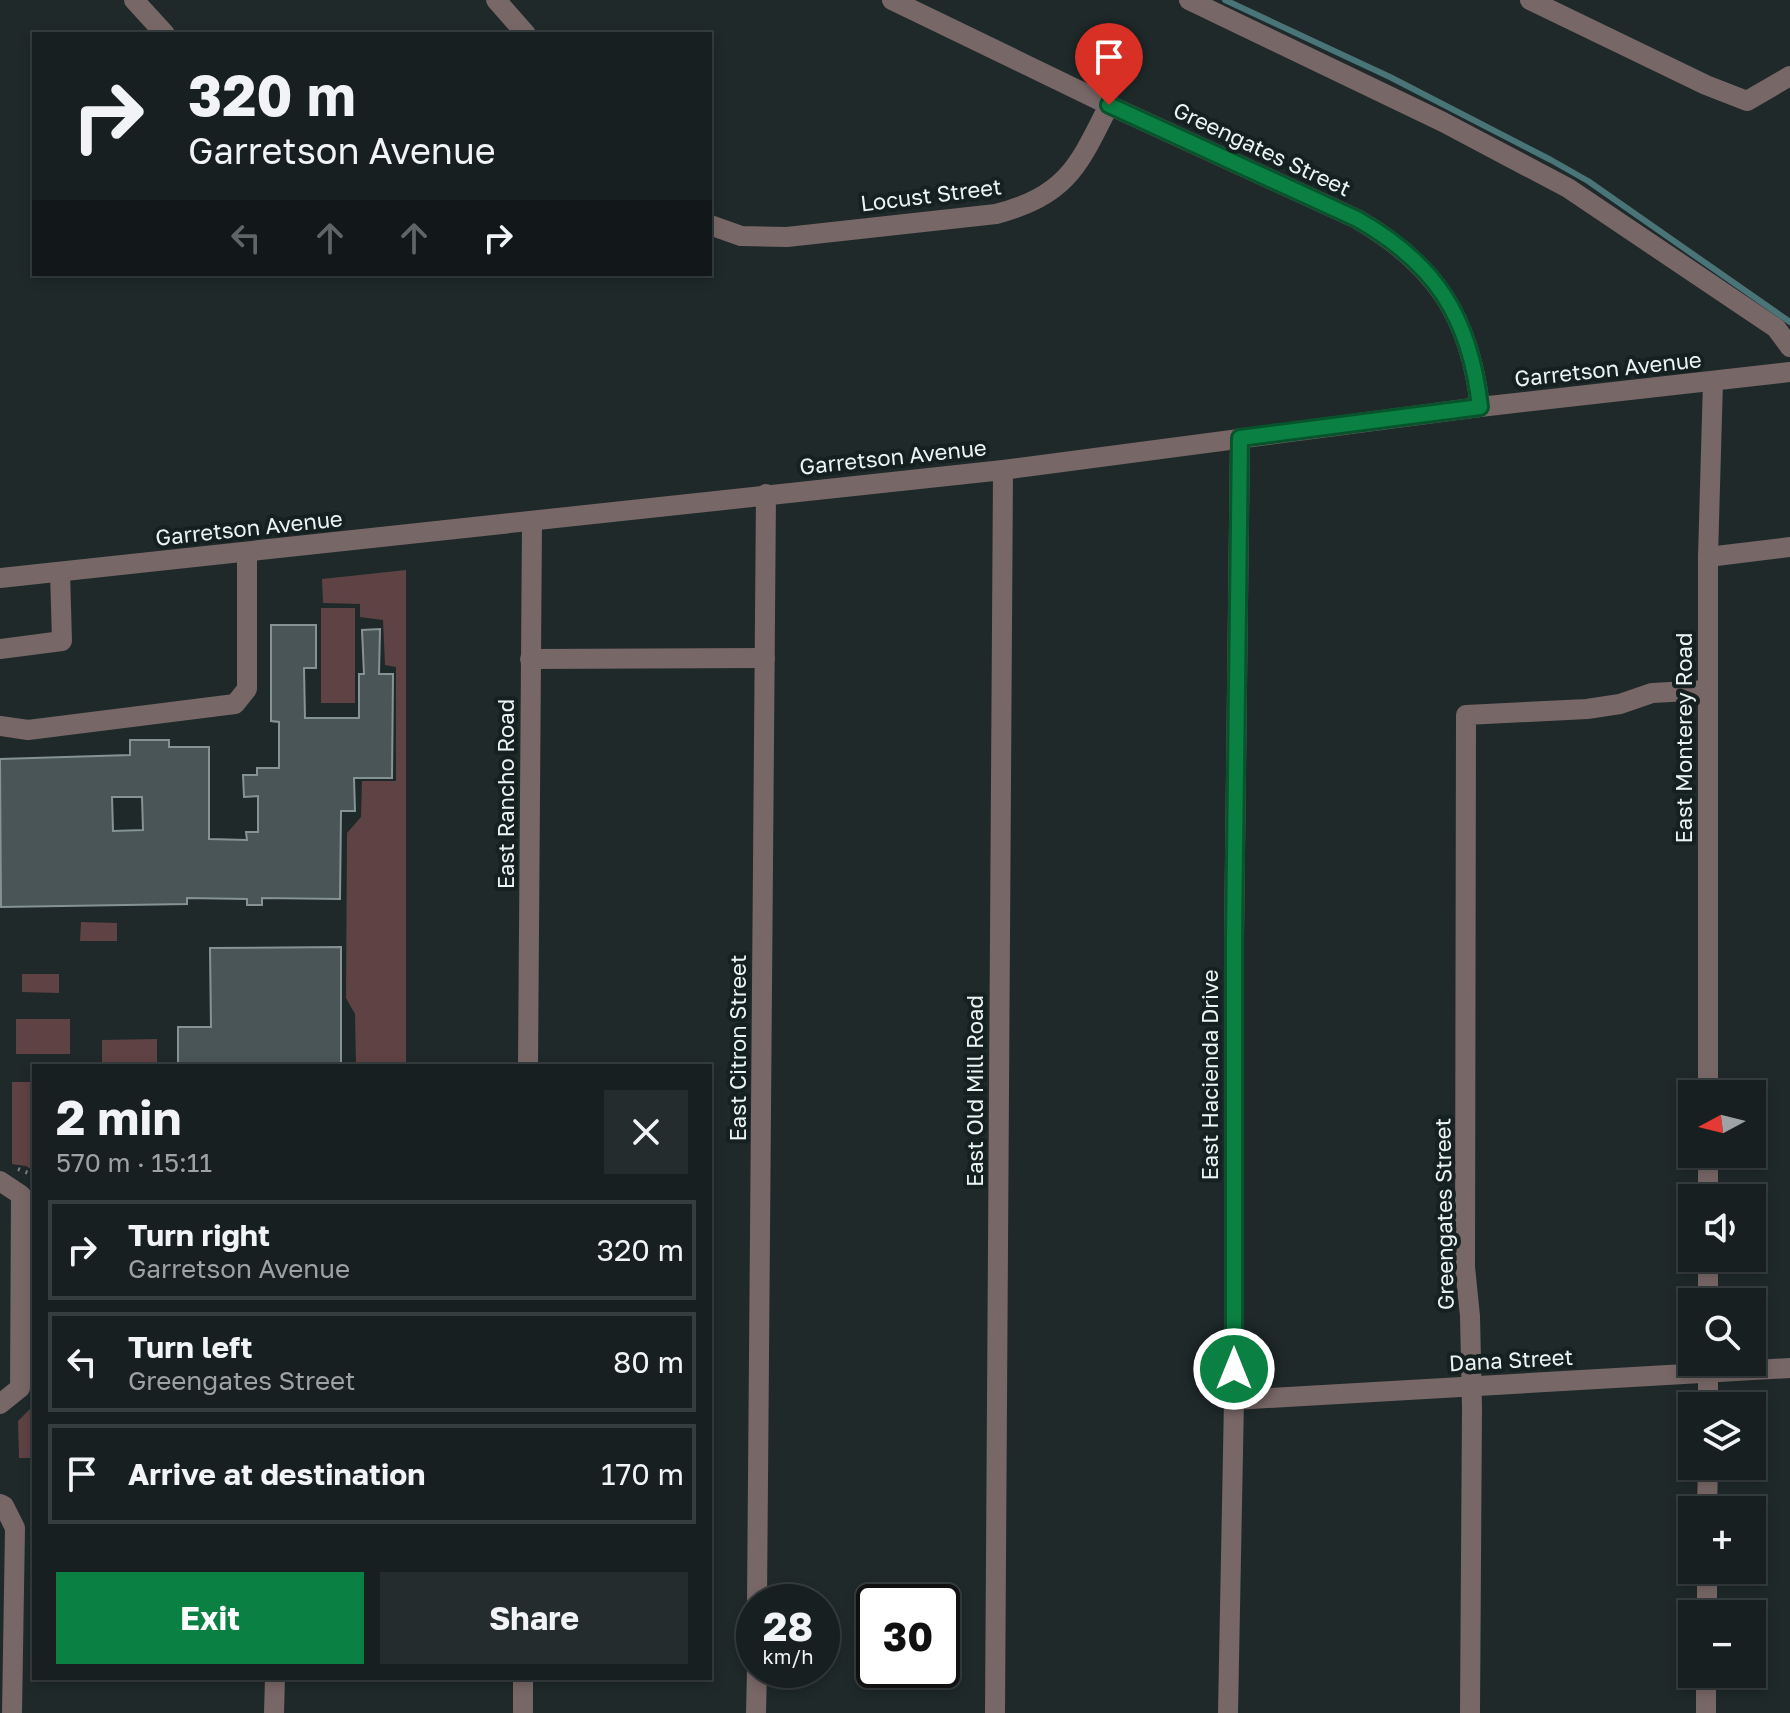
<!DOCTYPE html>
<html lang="en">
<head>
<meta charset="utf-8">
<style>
  :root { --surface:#171f20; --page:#242c2d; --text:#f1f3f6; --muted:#9ea2a5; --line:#363d3e; --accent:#0b8043 }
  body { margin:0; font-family:"Golos Text",sans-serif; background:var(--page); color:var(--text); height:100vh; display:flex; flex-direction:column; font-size:30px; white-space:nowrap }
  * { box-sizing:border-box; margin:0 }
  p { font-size:26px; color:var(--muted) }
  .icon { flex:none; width:44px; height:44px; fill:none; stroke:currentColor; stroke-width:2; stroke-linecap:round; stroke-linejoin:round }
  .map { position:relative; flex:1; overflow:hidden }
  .panel { position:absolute; left:32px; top:1064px; width:680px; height:616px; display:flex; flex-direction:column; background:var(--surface); border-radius:0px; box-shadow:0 4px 12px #0003,0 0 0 2px var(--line) }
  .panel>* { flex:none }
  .hud { position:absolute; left:32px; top:32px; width:680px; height:244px; border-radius:0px; box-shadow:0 4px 12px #0003,0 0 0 2px var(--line); background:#171f20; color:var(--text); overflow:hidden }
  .needle { width:52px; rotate:263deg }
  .controls { position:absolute; left:1678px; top:1080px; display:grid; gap:16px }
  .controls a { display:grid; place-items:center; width:88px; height:88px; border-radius:0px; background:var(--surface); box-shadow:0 4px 12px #0003,0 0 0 2px var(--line); font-size:40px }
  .speed { position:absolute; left:736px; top:1584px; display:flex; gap:16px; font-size:40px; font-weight:700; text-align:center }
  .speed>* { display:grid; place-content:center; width:104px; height:104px; border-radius:50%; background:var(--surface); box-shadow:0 4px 12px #0003,0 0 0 2px var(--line); line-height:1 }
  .speed small { font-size:20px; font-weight:400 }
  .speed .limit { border:4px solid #111; border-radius:12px; background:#fff; color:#111 }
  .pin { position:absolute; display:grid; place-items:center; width:68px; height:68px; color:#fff; margin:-82px -34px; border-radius:50% 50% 50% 0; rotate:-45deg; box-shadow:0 0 8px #0007 }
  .pin .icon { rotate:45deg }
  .me { position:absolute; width:88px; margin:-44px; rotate:0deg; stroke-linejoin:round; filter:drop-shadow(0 0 6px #0008) }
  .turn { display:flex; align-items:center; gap:28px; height:168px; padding:0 24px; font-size:36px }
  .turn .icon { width:104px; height:104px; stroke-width:2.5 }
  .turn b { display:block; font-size:56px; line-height:68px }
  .lanes { display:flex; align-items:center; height:76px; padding:0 24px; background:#0003; justify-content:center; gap:40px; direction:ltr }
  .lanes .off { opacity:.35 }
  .round { display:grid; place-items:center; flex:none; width:84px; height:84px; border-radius:0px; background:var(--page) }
  .head { display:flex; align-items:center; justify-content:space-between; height:136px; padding:0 24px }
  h1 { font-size:48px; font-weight:700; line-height:60px }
  .primary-button { display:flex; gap:16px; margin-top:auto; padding:16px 24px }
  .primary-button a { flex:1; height:92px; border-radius:0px; background:var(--accent); color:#fff; font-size:32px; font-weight:700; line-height:92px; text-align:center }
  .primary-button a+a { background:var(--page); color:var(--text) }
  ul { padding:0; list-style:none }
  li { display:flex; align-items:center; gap:24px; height:100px; margin:0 16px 12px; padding:0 8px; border:4px solid var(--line); border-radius:0px }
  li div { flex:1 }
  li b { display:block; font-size:30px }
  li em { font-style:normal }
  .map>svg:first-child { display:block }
  .green { fill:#5f4243 }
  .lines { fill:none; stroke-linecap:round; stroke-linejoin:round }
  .stream { stroke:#4a7578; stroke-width:6 }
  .building { fill:#495556; stroke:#869394; stroke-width:2; fill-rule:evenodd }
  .path { stroke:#798282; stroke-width:4; stroke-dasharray:2 6; stroke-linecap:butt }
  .minor { stroke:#786767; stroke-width:20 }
  .route-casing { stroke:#07532c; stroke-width:20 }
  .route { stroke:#0b8043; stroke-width:14 }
  .labels { text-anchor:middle; stroke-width:8; stroke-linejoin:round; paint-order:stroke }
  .street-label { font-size:22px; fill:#ecf3f3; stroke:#152020 }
</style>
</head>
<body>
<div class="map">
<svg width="1790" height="1713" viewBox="0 0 1790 1713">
  <rect width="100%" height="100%" fill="#1f292a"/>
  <g class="green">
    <polygon points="406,570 406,1066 356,1066 355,1014 346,998 347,833 361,817 362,781 396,781 396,667 385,665 383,620 360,617 360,604 323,603 322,579"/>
    <rect x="321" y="608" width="34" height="95"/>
    <polygon points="81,922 117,923 117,941 80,941"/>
    <polygon points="22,974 59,974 59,993 22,992"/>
    <rect x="16" y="1019" width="54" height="35"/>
    <polygon points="157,1039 157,1066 102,1066 102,1040"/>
    <polygon points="12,1082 34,1082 34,1171 26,1166 12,1164"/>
    <polygon points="34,1405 34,1458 19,1458 18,1421"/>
  </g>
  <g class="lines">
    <polyline class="stream" points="1225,0 1390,77 1551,160 1588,181 1790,322"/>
  </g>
  <g class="building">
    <path d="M 271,625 L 316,625 L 316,668 L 304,668 L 305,718 L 359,718 L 359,674 L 364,674 L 362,630 L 380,629 L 379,674 L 393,674 L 392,778 L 354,778 L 355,811 L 341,811 L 340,899 L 262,898 L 262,905 L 247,905 L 247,899 L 187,898 L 187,904 L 1,907 L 0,759 L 130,755 L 130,740 L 169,740 L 169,747 L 209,747 L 209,839 L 247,840 L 246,832 L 258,832 L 258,796 L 244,797 L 243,775 L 257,775 L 257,768 L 279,768 L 279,722 L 271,721 ZM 112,797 L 142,797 L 143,830 L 113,831 Z"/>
    <polygon points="341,947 341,1063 178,1064 178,1027 211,1027 210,948"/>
  </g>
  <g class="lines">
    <polyline class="path" points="18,1169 34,1175"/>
    <g class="minor">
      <polyline points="134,0 165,34"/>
      <polyline points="496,0 526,34"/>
      <path d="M 892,0 L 1109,105 L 1357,219 C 1435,264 1470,317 1480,407"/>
      <polyline points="1189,0 1443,122 1568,188 1776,328 1790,347"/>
      <polyline points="1530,0 1706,85 1747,101 1790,76"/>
      <path d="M 710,225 L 741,236 L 787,237 L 996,214 C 1067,195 1078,167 1109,105"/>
      <polyline points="1708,557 1790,547"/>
      <polyline points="0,578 1003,470 1480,407 1790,372"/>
      <polyline points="0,649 62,641 60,572"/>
      <polyline points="530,659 765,658"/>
      <polyline points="0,726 28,730 235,704 247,689 247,552"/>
      <polyline points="528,1066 532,522"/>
      <polyline points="1708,1094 1708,557 1713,381"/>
      <polyline points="1708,1154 1708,1198"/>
      <polyline points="0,1181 21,1195 20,1388 0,1404"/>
      <polyline points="1708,1258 1708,1302"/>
      <polyline points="1234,1400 1790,1368"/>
      <polyline points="1708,1406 1708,1362"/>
      <polyline points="0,1504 4,1506 15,1528 12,1713"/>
      <polyline points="1707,1510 1708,1466"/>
      <polyline points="757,1602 766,494"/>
      <polyline points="1707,1614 1707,1570"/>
      <polyline points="274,1713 275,1678"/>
      <polyline points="523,1713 523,1678"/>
      <polyline points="756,1713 757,1670"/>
      <polyline points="995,1713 1003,470"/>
      <polyline points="1228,1713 1234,1400 1234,939 1240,438"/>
      <polyline points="1470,1713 1472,1408 1470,1316 1465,1267 1466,715 1587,709 1620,704 1652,693 1708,690"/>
      <polyline points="1706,1713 1706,1674"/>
    </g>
  </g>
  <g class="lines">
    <g class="route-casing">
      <path id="route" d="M 1109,105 L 1357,219 C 1435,263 1470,317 1480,407 L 1240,438 L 1234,939 L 1234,1369"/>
    </g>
    <use href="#route" class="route"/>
  </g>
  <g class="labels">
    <g class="street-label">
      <text transform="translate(1262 149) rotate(25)" y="8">Greengates Street</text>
      <text transform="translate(931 195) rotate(-7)" y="8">Locust Street</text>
      <text transform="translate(1608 369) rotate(-6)" y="8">Garretson Avenue</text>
      <text transform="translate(893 457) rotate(-6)" y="8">Garretson Avenue</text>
      <text transform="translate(249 528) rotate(-6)" y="8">Garretson Avenue</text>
      <text transform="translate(1684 738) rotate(-90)" y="8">East Monterey Road</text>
      <text transform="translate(506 794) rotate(-90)" y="8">East Rancho Road</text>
      <text transform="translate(738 1048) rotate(-90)" y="8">East Citron Street</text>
      <text transform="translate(1210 1075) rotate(-90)" y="8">East Hacienda Drive</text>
      <text transform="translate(975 1091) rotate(-90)" y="8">East Old Mill Road</text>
      <text transform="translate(1444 1214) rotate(-91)" y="8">Greengates Street</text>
      <text transform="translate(1511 1360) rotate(-3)" y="8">Dana Street</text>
    </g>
  </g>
</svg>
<div class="controls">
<a><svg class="needle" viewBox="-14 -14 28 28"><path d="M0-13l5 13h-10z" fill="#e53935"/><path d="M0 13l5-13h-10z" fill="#9ea2a5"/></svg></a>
<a><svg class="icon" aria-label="sound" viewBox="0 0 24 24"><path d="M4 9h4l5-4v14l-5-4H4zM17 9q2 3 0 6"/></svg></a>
<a><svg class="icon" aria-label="search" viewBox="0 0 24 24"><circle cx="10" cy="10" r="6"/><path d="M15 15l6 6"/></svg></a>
<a><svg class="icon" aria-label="layers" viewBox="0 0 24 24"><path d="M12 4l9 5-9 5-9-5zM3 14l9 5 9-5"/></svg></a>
<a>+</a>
<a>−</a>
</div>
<div class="speed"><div>28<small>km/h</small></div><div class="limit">30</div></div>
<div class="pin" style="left:1109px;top:105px;background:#d93025"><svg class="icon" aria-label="arrive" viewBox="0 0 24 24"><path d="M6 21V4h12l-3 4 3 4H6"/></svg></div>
<svg class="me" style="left:1234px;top:1369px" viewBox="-20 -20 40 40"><circle r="17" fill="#0b8043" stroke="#fff" stroke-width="3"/><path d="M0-11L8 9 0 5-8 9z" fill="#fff"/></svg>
<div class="hud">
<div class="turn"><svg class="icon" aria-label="right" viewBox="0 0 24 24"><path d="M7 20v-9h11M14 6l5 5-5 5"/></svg><div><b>320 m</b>Garretson Avenue</div></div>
<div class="lanes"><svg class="icon off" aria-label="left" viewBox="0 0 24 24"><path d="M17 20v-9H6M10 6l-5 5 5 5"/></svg><svg class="icon off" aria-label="ahead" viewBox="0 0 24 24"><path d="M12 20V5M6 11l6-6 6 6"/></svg><svg class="icon off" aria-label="ahead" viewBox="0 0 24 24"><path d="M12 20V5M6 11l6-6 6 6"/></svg><svg class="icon" aria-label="right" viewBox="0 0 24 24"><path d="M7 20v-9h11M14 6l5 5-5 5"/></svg></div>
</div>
<section class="panel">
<div class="head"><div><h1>2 min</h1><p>570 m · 15:11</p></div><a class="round"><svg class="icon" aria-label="close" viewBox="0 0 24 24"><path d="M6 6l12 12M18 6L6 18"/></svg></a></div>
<ul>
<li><svg class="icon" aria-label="right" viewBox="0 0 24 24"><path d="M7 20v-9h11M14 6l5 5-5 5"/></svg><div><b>Turn right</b><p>Garretson Avenue</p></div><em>320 m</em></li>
<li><svg class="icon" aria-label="left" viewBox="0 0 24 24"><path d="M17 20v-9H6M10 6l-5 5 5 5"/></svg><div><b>Turn left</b><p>Greengates Street</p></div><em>80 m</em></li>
<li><svg class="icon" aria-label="arrive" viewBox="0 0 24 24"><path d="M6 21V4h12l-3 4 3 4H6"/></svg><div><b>Arrive at destination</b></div><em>170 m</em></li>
</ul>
<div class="primary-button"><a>Exit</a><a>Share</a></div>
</section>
</div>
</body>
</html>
